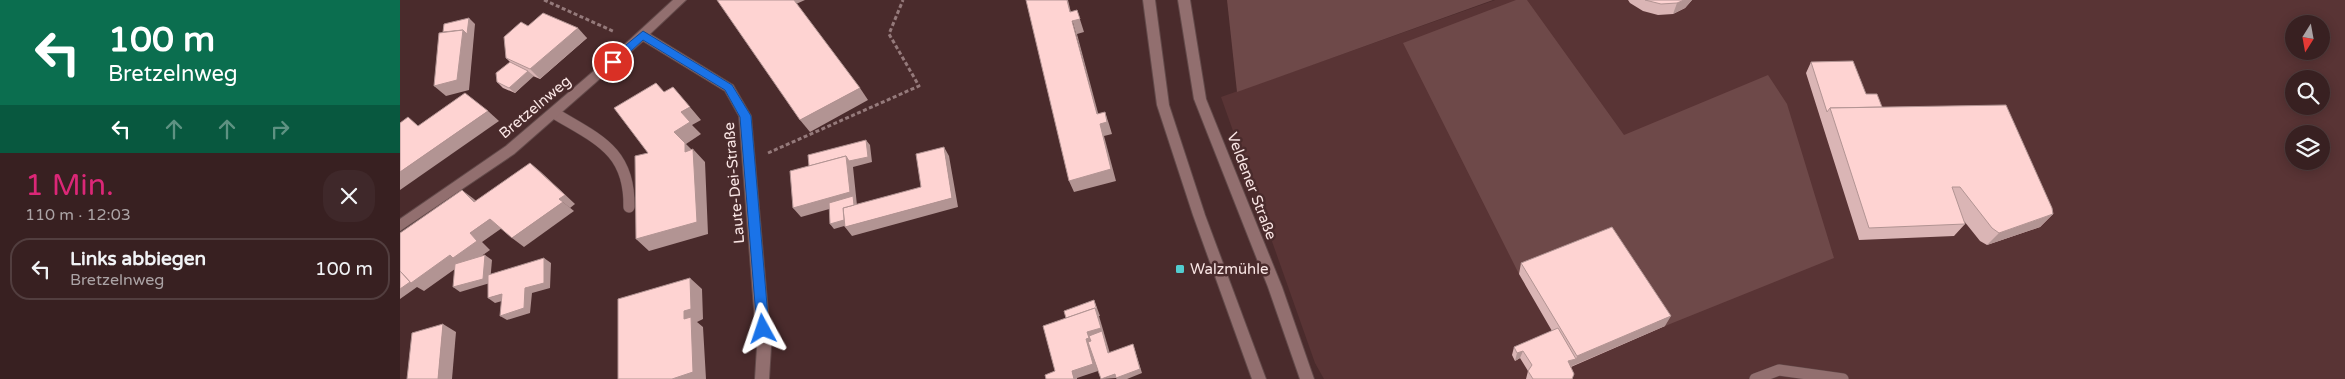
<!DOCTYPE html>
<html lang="de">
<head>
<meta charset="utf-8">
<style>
  :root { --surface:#382021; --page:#3f282a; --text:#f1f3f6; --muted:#aba3a5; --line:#523e3f; --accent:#db2777 }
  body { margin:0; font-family:"Varela Round",sans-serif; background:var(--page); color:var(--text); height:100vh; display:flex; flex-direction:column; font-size:19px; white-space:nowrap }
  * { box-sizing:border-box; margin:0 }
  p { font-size:16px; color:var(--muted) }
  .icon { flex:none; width:28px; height:28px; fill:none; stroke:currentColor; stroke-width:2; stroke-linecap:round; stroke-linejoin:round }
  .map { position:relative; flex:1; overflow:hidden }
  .panel { display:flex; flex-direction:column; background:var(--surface); width:400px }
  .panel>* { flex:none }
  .top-card { background:#0b6e4f; color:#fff; overflow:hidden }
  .needle { width:32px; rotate:191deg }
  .tools { position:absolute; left:1885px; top:15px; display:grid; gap:10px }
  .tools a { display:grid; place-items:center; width:45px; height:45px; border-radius:50%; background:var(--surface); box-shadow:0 2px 12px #0003,0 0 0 1px var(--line); font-size:25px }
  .pin { position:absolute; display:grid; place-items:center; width:42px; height:42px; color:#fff; margin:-21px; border:2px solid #fff; border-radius:50%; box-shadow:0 1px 5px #0007 }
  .me { position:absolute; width:55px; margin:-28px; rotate:355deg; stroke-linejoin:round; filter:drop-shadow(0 0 4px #0008) }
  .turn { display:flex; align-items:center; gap:18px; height:105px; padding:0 25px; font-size:22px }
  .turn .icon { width:65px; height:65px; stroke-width:2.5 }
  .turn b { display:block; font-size:35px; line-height:42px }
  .lanes { display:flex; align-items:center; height:48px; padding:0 25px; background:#0003; justify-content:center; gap:25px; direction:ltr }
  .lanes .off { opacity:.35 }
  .round { display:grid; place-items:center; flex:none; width:52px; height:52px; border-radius:20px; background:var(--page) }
  .head { display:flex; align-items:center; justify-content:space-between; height:85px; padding:0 25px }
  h1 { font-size:30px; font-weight:600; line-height:38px; color:var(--accent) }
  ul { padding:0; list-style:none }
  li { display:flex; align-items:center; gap:15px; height:62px; margin:0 10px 8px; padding:0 15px; border:2px solid var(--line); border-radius:20px }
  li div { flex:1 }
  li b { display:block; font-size:19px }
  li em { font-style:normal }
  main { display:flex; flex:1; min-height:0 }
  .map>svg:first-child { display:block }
  .built { fill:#593435; fill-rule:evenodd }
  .green { fill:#6e4949 }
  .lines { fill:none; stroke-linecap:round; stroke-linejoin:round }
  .service-casing { stroke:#634a4a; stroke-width:12 }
  .minor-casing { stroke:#634a4a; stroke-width:2 }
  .tertiary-casing { stroke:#634a4a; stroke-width:2 }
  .path { stroke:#957a7b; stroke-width:3; stroke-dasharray:4 2.5; stroke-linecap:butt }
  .service { stroke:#926f6f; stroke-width:11 }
  .minor { fill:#926f6f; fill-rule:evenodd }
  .tertiary { fill:#926f6f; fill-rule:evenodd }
  .wall { fill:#dab5b5 }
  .shaded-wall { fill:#b29493 }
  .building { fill:#fed3d2; stroke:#b29493 }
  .route { fill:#1a73e8; stroke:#114b97 }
  .poi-dot { fill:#52cdd0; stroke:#4a2b2c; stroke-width:2 }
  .labels { text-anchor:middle; stroke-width:5; stroke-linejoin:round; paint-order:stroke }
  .street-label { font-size:15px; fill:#fae6e5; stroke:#4a2b2c }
  .poi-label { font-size:15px; fill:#fae6e5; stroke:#4a2b2c; text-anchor:start }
</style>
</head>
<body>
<main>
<section class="panel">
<div class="top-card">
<div class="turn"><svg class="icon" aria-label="left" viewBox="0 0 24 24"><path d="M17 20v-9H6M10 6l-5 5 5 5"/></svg><div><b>100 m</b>Bretzelnweg</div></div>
<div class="lanes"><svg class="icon" aria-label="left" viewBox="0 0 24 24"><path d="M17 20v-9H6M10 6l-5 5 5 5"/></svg><svg class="icon off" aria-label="ahead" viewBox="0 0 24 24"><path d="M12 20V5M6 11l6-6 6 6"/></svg><svg class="icon off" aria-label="ahead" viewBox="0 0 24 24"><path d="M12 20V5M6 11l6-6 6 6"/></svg><svg class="icon off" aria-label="right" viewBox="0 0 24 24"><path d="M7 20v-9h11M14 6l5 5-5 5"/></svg></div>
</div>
<div class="head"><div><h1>1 Min.</h1><p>110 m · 12:03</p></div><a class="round"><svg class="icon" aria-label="close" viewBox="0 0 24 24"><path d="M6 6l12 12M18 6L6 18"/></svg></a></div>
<ul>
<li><svg class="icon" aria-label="left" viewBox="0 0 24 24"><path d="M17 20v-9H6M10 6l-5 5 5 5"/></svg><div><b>Links abbiegen</b><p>Bretzelnweg</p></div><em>100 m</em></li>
</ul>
</section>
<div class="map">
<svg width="1945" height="379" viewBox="0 0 1945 379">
  <rect width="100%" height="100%" fill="#4a2b2c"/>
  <path class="built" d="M 1095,0 L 1945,0 L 1945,379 L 924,379 L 915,363 L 821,97 ZM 1894,24 L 1921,24 L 1921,51 L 1894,51 ZM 1894,79 L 1921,79 L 1921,106 L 1894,106 ZM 1894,134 L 1921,134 L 1921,161 L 1894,161 Z"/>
  <g class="green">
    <polygon points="827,0 1093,0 837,92"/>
    <polygon points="1116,0 1127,0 1224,135 1368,75 1387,104 1434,258 1265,326 1208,238 1119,274 1003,43"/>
  </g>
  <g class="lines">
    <g class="service-casing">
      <g id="service">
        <path d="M 154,113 C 197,139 230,150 229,207"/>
        <polyline points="1355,379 1379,370 1443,379"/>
      </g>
    </g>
    <g class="minor-casing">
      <polygon id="minor" points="273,0 286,0 250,34 333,85 351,116 371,347 369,379 355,379 357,347 339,116 325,91 243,41 114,154 0,231 0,219 106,146 223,46"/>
    </g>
    <g class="tertiary-casing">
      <g id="tertiary">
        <polygon points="743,0 755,0 769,105 805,215 866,379 852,379 793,215 757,105"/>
        <polygon points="778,0 790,0 806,99 882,287 914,379 900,379 868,287 794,99"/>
      </g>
    </g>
    <g class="path">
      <polyline points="144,0 215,32"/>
      <polyline points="368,153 519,86 489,34 503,0"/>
    </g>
    <use href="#service" class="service"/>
    <use href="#minor" class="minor"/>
    <use href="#tertiary" class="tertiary"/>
  </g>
  <g class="wall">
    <polygon points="1228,0 1292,0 1285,8 1273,14 1258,15 1243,11 1230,3"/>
    <polygon points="128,26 187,38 140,79 133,76 115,93 103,88 97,82 110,62 106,58"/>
    <polygon points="1411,62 1466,94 1482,107 1653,214 1640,227 1587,245 1580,241 1564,221 1565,224 1554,236 1459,240 1406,73"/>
    <polygon points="1121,263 1265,326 1171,367 1174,374 1172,379 1126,379 1128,371 1120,358 1115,361 1112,355 1114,347 1152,331 1119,274"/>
  </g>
  <g class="shaded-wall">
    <polygon points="393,0 405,0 396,4"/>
    <polygon points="667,0 668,0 673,21 677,10 684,32 677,34 701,124 705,112 709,124 712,134 704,136 716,181 674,192 669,181 697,114"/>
    <polygon points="1284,0 1292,0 1285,8 1273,14 1277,3"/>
    <polygon points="69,18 75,24 69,90 46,96 34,86"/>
    <polygon points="178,28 187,38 140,79 130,69"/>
    <polygon points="128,71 134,76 115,93 109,88"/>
    <polygon points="460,88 468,100 410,132 400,120"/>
    <polygon points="290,107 301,120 292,125 301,134 286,144 294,152 293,149 305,162 308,234 249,251 236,239 285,152 274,132 281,112"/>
    <polygon points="88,111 99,121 0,190 0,172"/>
    <polygon points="466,140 470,145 472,162 453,167 458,215 451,224 434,229 430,224 454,202 401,217 393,208 446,156"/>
    <polygon points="544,147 549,156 558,207 452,236 445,227 552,198"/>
    <polygon points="130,163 141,172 175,204 170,208 159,199"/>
    <polygon points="62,190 74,199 86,211 74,202"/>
    <polygon points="163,202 174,211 124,247 112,238"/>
    <polygon points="1653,214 1640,227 1587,245 1599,233"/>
    <polygon points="90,219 102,228 82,242 90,250 66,267 62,264 24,291 17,287 0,299 0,289 70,233"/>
    <polygon points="85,255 92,260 90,283 60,292 53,287"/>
    <polygon points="144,258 151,263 150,288 132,293 130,313 107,320 100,316 125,288"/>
    <polygon points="290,278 302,289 303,319 297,322 303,327 306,379 272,379"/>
    <polygon points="102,294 109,299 95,303 88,298"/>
    <polygon points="694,300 696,305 700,316 699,316 711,357 690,346 698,371 677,378 677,379 674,379 672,371 670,326"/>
    <polygon points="1271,316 1265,326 1165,369 1168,361 1176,359 1177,356"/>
    <polygon points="43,324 56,332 52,379 38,379"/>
    <polygon points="733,344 742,373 727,379 717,379 716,378 702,379 715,374"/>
    <polygon points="1123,351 1120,358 1115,361 1117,353"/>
  </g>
  <g class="building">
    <polygon points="317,0 394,0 460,88 400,120"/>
    <polygon points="626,0 667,0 670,12 677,10 680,19 672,21 697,114 705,112 707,122 700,124 711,169 669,181"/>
    <polygon points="1245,0 1284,0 1277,3 1261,4"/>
    <polygon points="143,13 178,28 130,69 106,58 104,37 121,22 128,26"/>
    <polygon points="69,18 67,34 63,30 43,32 44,24"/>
    <polygon points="63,30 57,80 34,86 39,33"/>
    <polygon points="1453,61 1466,94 1477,94 1482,107 1430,108 1427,112 1411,62"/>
    <polygon points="110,62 128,71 109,88 97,82 96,73"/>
    <polygon points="256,83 264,92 273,87 290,107 281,112 290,122 274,132 285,143 285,152 293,149 297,222 236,239 235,156 248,153 214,108"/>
    <polygon points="65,93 88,111 0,172 0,123 8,117 18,126"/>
    <polygon points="1606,105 1652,208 1653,214 1599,233 1592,228 1560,187 1552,187 1565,224 1469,228 1430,108"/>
    <polygon points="466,140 468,157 449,161 446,156 409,166 408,155"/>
    <polygon points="544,147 552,198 445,227 443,208 521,187 516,154"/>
    <polygon points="446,156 450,192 393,208 390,171"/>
    <polygon points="130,163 165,195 159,199 163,202 112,238 90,219 70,233 77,241 53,258 50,255 11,283 0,271 0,233 62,190 74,202"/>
    <polygon points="453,196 454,205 443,208 444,220 430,224 429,203"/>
    <polygon points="1212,227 1271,316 1177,356 1121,263"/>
    <polygon points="85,255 83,279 53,287 55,264"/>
    <polygon points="144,258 144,283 125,288 124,308 100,316 102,294 88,298 88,275"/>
    <polygon points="0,271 10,282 0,289"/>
    <polygon points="290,278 291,309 284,311 284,319 291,317 293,372 272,379 218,379 218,299"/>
    <polygon points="694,300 697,311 697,312 695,308 666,318 664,311"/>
    <polygon points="695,308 701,328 687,332 689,338 686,339 693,364 672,371 674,379 646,379 645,375 655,371 643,326"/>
    <polygon points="43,324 38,379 7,379 12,333"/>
    <polygon points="1158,328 1176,359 1168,361 1174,374 1172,379 1133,379 1128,371 1132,365 1123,351 1117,353 1114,347"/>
    <polygon points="702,331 708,353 733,344 740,369 716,378 715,374 701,379 688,342 691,341 689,336"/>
  </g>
  <polygon class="route" points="243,31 332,85 351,116 369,329 367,333 359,333 357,329 340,117 325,90 243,40 216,65 209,65 209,59"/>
  <rect class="poi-dot" x="775" y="264" width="10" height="10" rx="2.5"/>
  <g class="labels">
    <g class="street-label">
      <text transform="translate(135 107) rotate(-40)" y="5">Bretzelnweg</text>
      <text transform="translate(334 183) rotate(-95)" y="5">Laute-Dei-Straße</text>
      <text transform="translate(852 186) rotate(69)" y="5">Veldener Straße</text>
    </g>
    <g class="poi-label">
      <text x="790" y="274">Walzmühle</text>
    </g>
  </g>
</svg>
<div class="tools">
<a><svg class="needle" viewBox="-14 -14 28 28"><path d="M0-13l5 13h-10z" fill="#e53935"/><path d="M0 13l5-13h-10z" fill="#aba3a5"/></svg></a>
<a><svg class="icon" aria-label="search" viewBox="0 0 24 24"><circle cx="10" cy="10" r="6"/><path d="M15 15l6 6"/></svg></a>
<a><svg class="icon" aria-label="layers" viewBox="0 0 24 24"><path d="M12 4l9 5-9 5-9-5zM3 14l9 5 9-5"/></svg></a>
</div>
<div class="pin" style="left:213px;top:62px;background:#d93025"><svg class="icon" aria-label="arrive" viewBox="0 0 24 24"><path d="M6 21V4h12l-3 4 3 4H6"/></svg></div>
<svg class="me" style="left:363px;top:329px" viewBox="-20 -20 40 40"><path d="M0-17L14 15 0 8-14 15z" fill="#1a73e8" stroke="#fff" stroke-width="4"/></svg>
</div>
</main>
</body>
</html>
